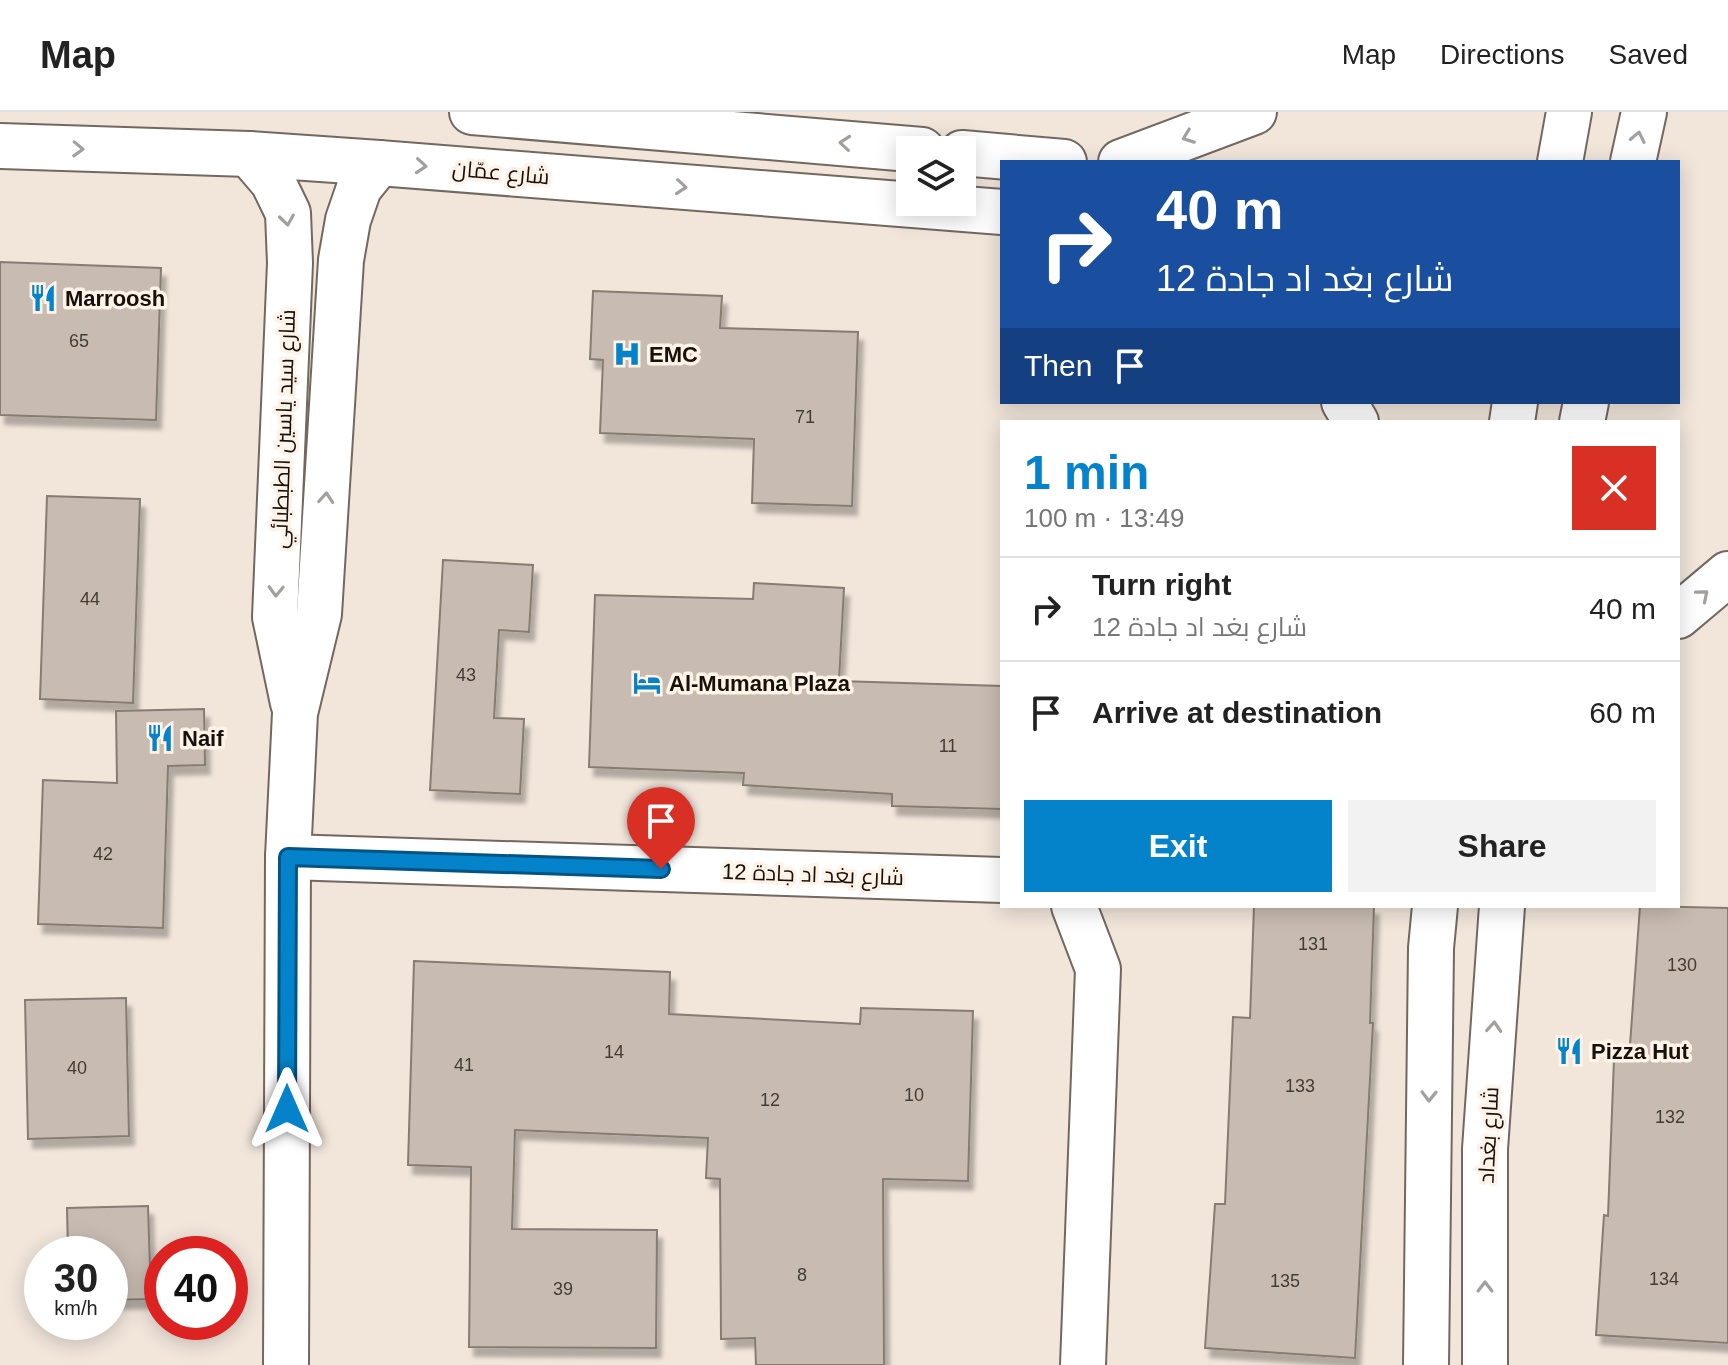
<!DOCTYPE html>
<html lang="en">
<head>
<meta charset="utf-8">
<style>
  :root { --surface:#fff; --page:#f2f2f2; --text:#222; --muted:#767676; --line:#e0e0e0; --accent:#0482ca }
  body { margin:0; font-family:Arial,Cairo,sans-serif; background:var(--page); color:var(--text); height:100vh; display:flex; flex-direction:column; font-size:30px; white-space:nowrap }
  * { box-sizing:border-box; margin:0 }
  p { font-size:26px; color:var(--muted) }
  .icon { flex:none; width:44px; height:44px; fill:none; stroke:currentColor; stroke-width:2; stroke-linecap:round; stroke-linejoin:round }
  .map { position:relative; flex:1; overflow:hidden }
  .panel { position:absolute; left:1000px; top:308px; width:680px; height:488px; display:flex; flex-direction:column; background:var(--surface); border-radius:0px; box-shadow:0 4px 20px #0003 }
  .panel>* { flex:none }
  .hud { position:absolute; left:1000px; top:48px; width:680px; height:244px; border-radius:0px; box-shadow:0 4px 20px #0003; background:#1a4fa0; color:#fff; overflow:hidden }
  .controls { position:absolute; left:896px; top:24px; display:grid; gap:16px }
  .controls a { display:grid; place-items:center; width:80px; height:80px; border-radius:0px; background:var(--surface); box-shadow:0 4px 20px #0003; font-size:40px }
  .speed { position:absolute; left:24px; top:1124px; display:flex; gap:16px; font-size:40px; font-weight:700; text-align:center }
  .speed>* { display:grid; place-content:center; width:104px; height:104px; border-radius:50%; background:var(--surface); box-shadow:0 4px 20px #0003; line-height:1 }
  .speed small { font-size:20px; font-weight:400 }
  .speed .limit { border:12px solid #d22; background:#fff; color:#111 }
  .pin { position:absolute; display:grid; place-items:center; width:68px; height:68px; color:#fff; margin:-82px -34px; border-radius:50% 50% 50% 0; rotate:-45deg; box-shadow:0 0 8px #0007 }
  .pin .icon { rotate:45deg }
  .me { position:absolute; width:88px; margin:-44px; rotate:0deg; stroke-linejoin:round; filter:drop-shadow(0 0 6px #0008) }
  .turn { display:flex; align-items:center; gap:28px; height:168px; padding:0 24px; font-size:36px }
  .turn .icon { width:104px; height:104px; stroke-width:2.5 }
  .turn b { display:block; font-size:56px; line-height:68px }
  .then { display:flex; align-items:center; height:76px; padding:0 24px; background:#0003; gap:16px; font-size:30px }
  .round { display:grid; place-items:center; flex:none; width:84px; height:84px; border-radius:0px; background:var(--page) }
  .headline { display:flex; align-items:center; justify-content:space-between; height:136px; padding:0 24px }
  h1 { font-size:48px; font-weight:700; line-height:60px; color:var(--accent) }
  .button { display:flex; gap:16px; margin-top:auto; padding:16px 24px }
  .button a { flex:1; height:92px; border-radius:0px; background:var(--accent); color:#fff; font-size:32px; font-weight:700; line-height:92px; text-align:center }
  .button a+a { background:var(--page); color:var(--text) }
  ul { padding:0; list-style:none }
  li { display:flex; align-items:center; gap:24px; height:104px; padding:0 24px; border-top:2px solid var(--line) }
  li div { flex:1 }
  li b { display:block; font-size:30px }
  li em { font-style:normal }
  header { display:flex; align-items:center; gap:48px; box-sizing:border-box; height:112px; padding:0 40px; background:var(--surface); border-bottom:2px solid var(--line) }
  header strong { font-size:38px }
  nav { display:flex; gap:44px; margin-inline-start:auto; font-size:28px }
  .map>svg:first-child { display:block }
  .building { fill:#c8bcb2; stroke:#867c72; stroke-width:2; filter:url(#shadow) }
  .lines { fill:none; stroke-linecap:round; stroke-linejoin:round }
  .street-casing { stroke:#72685f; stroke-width:48 }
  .secondary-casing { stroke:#72685f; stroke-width:48 }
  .primary-casing { stroke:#72685f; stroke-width:48 }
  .street { stroke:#fff; stroke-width:44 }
  .secondary { stroke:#fff; stroke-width:44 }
  .primary { stroke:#fff; stroke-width:44 }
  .oneway { stroke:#a1a09e }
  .route-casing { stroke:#035483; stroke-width:20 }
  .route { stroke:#0482ca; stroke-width:14 }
  .labels { text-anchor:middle; stroke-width:7; stroke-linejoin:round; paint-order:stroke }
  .number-label { font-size:18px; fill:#423c36 }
  .street-label { font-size:22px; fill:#15110d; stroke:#fff3e8 }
  .poi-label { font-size:22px; font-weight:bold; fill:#15110d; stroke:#fff3e8; text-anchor:start }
</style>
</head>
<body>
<header>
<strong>Map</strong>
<nav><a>Map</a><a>Directions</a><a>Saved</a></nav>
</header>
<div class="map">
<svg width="1728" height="1253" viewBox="0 0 1728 1253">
  <defs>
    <filter id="shadow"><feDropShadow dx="5" dy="9" stdDeviation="2" flood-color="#0004"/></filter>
  </defs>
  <rect width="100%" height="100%" fill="#f2e6db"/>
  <g class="building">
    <polygon points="0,150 161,156 156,308 0,303"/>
    <polygon points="593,179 722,184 720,216 858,220 852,394 752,391 754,327 600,321 603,248 590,247"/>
    <polygon points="47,384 140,387 133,591 40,587"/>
    <polygon points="443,448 533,453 529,520 499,518 494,606 524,607 520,682 430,678"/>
    <polygon points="754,471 844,476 839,569 1002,574 1002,697 892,694 892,682 743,673 744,661 589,655 595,483 753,487"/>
    <polygon points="204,597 205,653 168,654 163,816 38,812 43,668 117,671 116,599"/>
    <polygon points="1254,794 1374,794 1370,911 1373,911 1355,1246 1205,1236 1215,1092 1225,1092 1233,905 1250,906"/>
    <polygon points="1640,794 1728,796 1728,1231 1596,1223 1604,1103 1608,1104 1614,947 1629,947"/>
    <polygon points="414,849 670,860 669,902 860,912 861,896 973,899 968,1069 883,1067 884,1253 756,1253 755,1226 721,1227 720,1067 706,1066 708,1026 515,1018 512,1117 657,1118 656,1236 469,1235 471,1055 408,1053"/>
    <polygon points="126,886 129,1024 28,1027 25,888"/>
    <polygon points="148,1094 151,1187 110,1188 110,1142 68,1142 67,1096"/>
  </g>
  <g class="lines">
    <g class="street-casing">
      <g id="street">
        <polyline points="1678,504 1728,462"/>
        <polyline points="288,745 1002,768"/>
        <polyline points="1074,794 1098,857 1083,1253"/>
      </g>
    </g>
    <g class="secondary-casing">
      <g id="secondary">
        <polyline points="249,42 273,70 288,101 290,151 275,505 293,591"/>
        <polyline points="1512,310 1515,290"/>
        <polyline points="1582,310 1586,290"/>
        <polyline points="286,1253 288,745 295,601 319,502 341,148 348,108 359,76 379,51"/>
        <polyline points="1426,1253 1431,836 1435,794"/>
        <polyline points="1485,1253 1485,1037 1502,794"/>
      </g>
    </g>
    <g class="primary-casing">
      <g id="primary">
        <polyline points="472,0 922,38"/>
        <polyline points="0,34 249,42 379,51 1002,100"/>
        <polyline points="962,41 1064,50"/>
        <polyline points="1121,50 1254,0"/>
        <polyline points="1560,50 1569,0"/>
        <polyline points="1633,50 1644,0"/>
        <polyline points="1344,290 1356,310"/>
      </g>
    </g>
    <use href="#street" class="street"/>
    <use href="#secondary" class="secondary"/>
    <use href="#primary" class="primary"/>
  </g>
  <defs><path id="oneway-chevron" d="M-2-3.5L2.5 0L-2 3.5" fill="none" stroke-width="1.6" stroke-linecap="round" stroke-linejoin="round" transform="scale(2)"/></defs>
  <g class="oneway">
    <use href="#oneway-chevron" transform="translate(1188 25) rotate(159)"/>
    <use href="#oneway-chevron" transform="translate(1638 25) rotate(-78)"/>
    <use href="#oneway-chevron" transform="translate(845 31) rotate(-175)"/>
    <use href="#oneway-chevron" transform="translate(78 37) rotate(2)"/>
    <use href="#oneway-chevron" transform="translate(421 54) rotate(5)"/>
    <use href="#oneway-chevron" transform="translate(681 75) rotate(5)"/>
    <use href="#oneway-chevron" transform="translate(287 108) rotate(82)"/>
    <use href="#oneway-chevron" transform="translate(326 386) rotate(-86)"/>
    <use href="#oneway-chevron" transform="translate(276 479) rotate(92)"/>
    <use href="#oneway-chevron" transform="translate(1703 483) rotate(-40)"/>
    <use href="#oneway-chevron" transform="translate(1494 915) rotate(-86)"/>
    <use href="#oneway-chevron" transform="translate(1429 984) rotate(91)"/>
    <use href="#oneway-chevron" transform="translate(1485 1175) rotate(-90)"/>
  </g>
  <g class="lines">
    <g class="route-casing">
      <polyline id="route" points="287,997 288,745 661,757"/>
    </g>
    <use href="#route" class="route"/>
  </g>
  <defs>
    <g id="restaurant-bare" transform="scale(2.16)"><path d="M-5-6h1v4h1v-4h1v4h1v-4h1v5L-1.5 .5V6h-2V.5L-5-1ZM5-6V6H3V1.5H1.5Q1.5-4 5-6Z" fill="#0482ca" stroke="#fff3e8" stroke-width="2.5" paint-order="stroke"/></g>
    <g id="hospital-bare" transform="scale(2.16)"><path d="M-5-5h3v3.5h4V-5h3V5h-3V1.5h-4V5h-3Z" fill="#0482ca" stroke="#fff3e8" stroke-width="2.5" paint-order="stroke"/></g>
    <g id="hotel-bare" transform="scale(2.16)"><path d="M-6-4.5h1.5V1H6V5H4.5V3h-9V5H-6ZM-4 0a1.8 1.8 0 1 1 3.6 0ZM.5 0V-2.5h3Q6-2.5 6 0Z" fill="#0482ca" stroke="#fff3e8" stroke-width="2.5" paint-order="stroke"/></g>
  </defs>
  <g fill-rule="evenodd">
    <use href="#restaurant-bare" x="43" y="186"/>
    <use href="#hospital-bare" x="627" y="242"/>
    <use href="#hotel-bare" x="647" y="571"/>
    <use href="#restaurant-bare" x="160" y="626"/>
    <use href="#restaurant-bare" x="1569" y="939"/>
  </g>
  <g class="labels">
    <g class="number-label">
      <text x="79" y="235">65</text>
      <text x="805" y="311">71</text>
      <text x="90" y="493">44</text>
      <text x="466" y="569">43</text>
      <text x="948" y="640">11</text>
      <text x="103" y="748">42</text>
      <text x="1313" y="838">131</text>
      <text x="1682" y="859">130</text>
      <text x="614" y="946">14</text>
      <text x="464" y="959">41</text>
      <text x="77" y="962">40</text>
      <text x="1300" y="980">133</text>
      <text x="914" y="989">10</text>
      <text x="770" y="994">12</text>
      <text x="1670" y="1011">132</text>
      <text x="802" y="1169">8</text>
      <text x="1664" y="1173">134</text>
      <text x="1285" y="1175">135</text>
      <text x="563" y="1183">39</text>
    </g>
    <g class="street-label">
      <text transform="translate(501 60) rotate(5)" y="8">شارع عمّان</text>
      <text transform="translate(283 317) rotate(-88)" y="8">شارع سيد ياسين الطبطبائي</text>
      <text transform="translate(813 762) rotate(2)" y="8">شارع بغد اد جادة 12</text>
      <text transform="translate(1488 1023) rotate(-87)" y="8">شارع بغداد</text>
    </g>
    <g class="poi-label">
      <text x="65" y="194">Marroosh</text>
      <text x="649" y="250">EMC</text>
      <text x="669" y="579">Al-Mumana Plaza</text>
      <text x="182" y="634">Naif</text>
      <text x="1591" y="947">Pizza Hut</text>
    </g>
  </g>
</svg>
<div class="controls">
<a><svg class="icon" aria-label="layers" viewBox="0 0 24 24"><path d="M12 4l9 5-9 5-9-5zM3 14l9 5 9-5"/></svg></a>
</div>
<div class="speed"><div>30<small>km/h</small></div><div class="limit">40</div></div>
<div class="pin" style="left:661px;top:757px;background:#d93025"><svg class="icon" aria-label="arrive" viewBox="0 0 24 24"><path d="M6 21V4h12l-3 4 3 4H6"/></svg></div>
<svg class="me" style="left:287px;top:997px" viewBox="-20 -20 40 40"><path d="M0-17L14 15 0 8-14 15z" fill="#0482ca" stroke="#fff" stroke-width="4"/></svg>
<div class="hud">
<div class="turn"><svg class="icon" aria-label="right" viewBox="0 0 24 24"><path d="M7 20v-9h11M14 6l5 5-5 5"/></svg><div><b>40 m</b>شارع بغد اد جادة 12</div></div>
<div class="then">Then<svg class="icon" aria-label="arrive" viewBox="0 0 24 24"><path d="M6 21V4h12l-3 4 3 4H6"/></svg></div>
</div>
<section class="panel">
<div class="headline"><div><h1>1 min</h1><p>100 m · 13:49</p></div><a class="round" style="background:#d93025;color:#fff"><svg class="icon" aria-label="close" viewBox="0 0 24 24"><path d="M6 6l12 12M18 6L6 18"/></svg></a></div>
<ul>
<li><svg class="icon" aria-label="right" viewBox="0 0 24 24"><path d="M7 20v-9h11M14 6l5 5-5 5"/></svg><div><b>Turn right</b><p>شارع بغد اد جادة 12</p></div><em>40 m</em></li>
<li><svg class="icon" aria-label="arrive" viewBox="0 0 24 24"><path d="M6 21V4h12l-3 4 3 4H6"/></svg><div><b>Arrive at destination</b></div><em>60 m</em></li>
</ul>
<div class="button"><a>Exit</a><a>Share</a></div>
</section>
</div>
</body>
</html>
